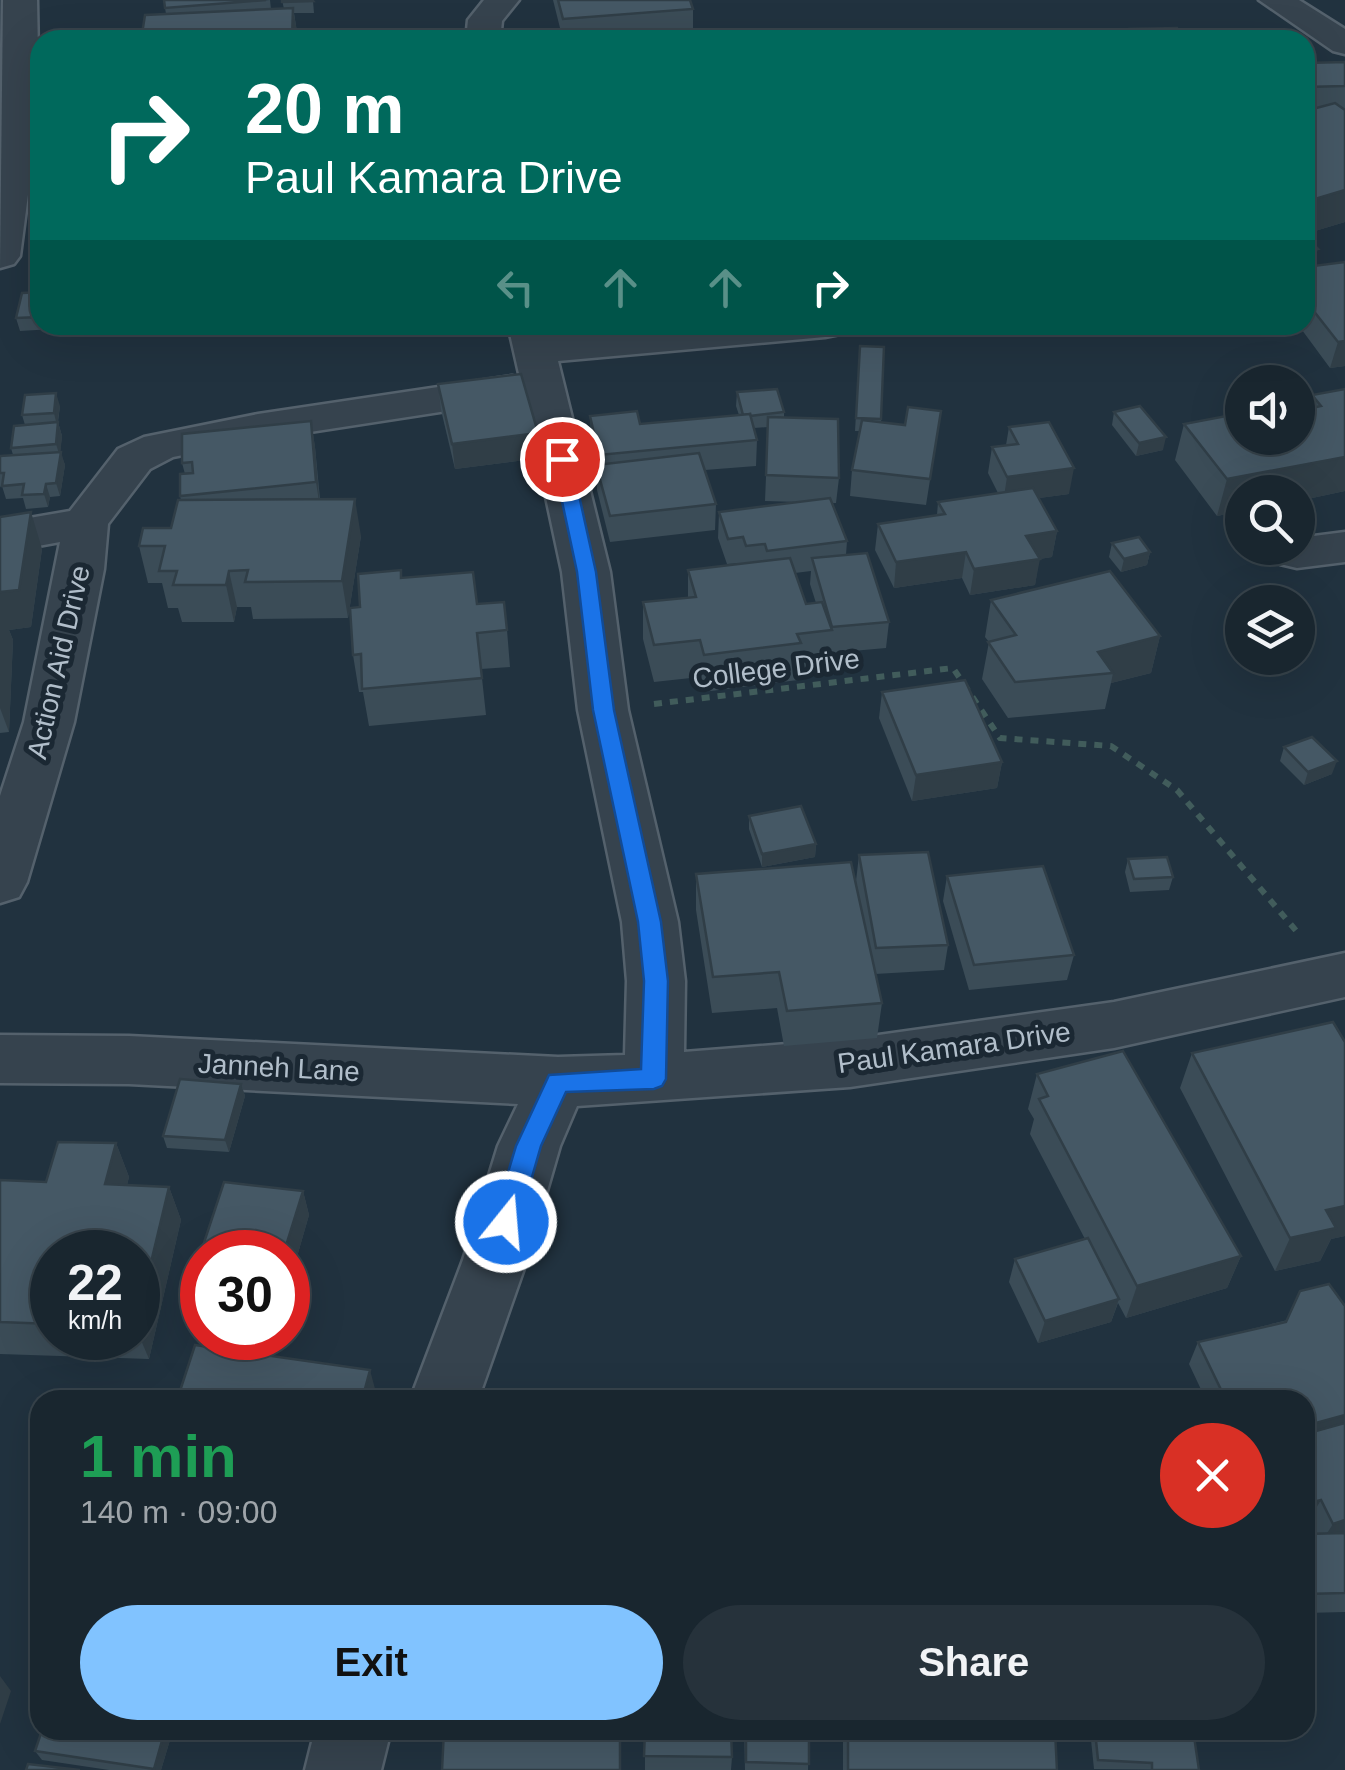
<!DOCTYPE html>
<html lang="en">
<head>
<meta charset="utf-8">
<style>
  :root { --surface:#19262f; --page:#26323b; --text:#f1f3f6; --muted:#9fa5aa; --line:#37434b; --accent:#81c3ff }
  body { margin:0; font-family:Arial,sans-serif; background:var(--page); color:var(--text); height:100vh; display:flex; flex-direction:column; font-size:38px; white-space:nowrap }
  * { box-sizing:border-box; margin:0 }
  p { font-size:32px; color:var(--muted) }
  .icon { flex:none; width:55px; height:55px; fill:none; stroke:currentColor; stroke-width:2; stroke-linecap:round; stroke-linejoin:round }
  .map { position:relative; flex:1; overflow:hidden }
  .drawer { position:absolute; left:30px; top:1390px; width:1285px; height:350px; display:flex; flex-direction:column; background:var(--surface); border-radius:30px; box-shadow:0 10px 40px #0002,0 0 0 2px var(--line) }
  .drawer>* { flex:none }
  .banner { position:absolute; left:30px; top:30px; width:1285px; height:305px; border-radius:30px; box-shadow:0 10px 40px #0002,0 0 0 2px var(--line); background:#00695c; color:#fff; overflow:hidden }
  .fabs { position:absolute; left:1225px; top:365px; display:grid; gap:20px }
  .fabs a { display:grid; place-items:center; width:90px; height:90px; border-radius:50%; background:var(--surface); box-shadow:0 10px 40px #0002,0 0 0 2px var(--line); font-size:50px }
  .speed { position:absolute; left:30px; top:1230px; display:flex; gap:20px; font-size:50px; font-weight:700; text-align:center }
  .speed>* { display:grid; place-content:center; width:130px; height:130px; border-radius:50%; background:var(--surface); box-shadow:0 10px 40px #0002,0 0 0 2px var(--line); line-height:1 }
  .speed small { font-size:25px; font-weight:400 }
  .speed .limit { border:15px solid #d22; background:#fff; color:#111 }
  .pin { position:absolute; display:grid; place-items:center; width:85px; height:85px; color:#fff; margin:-42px; border:5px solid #fff; border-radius:50%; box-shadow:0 2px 10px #0007 }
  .me { position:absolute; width:110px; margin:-55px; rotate:17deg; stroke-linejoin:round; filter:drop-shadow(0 0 8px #0008) }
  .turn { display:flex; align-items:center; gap:35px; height:210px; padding:0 50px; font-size:45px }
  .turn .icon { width:130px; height:130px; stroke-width:2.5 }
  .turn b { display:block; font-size:70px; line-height:85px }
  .lanes { display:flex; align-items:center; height:95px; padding:0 50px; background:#0003; justify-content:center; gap:50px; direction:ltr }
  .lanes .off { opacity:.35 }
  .round { display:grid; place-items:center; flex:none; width:105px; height:105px; border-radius:52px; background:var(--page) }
  .headline { display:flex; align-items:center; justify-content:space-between; height:170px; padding:0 50px }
  h1 { font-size:60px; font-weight:800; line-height:75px; color:#1e9e55 }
  .action { display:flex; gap:20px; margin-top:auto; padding:20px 50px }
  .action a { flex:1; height:115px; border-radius:60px; background:var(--accent); color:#111; font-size:40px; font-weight:800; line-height:115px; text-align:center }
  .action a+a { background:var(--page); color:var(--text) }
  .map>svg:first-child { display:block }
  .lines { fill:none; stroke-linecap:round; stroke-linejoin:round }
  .street-casing { stroke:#54616c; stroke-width:5 }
  .path { stroke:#415c5b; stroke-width:6; stroke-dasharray:8 8; stroke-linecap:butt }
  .street { fill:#36434e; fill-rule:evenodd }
  .wall { fill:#3b4c57; fill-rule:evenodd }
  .shaded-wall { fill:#303e47 }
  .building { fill:#455865; stroke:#303e47; stroke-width:2.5 }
  .route { fill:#1a73e8; stroke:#114b97; stroke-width:2.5 }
  .labels { text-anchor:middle; stroke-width:10; stroke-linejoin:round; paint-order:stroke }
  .street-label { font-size:28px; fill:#b1beca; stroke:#1b2833 }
</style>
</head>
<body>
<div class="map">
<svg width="1345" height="1770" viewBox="0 0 1345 1770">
  <rect width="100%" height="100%" fill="#21323f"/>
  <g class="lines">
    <g class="street-casing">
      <g id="street">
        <polygon points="3,0 37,0 39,110 20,256 14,264 0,268"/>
        <polygon points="484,0 519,0 502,21 500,40 466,40 468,20"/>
        <polygon points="1259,0 1299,0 1345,29 1345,54 1333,51"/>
        <polygon points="508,325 550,325 552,336 681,325 846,325 840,334 825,337 558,361 610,572 628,710 678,922 685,981 684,1052 850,1039 1114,1002 1345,953 1345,997 1114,1048 850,1087 577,1106 560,1146 527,1260 478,1400 410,1400 463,1260 498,1146 518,1104 129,1084 0,1083 0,1035 129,1036 558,1057 625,1055 627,981 622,922 578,710 562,572 525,399 258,440 173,457 150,469 108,524 104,569 74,722 27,882 19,897 0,903 0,796 24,722 60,542 0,553 0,523 70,511 118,449 144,437 258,414 512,376 520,378"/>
        <polygon points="1345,532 1345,562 1297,568 1280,564 1274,553 1277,548 1298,548 1298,538"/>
        <polygon points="315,1730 391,1730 381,1770 305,1770"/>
      </g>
    </g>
    <polyline class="path" points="654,704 953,668 1000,738 1111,746 1177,790 1298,933"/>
    <use href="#street" class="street"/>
  </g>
  <g class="wall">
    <polygon points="270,0 271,9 284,9 282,0 313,1 314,13 294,13 297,32 166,14 165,8"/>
    <polygon points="553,0 690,0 693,9 693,32 597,40 563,40"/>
    <polygon points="1345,62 1345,222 1305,234 1305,63"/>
    <polygon points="40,247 40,283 34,262"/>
    <polygon points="1345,262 1345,366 1330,368 1302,330 1277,333 1271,325 1305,325 1305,267"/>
    <polygon points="40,292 40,325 71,325 70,328 20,331 16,318"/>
    <polygon points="860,346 884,347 881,422 905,425 941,411 926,505 850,496 852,470 860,431 855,431"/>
    <polygon points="438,384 540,458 455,469 441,410"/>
    <polygon points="1345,389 1345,491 1298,501 1298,492 1242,492 1242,511 1217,516 1175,460 1184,424 1242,438 1308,409 1312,395"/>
    <path d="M 737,392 L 784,412 L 784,418 L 839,478 L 836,503 L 832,503 L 847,541 L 846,555 L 889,622 L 886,648 L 830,653 L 829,666 L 799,670 L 798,680 L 703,692 L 700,677 L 654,682 L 643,639 L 643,602 L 688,597 L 688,570 L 743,564 L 742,563 L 727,564 L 718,538 L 719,512 L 799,502 L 765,501 L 768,427 L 754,428 L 757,440 L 756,466 L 705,470 L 716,504 L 715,530 L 610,542 L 597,490 L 596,464 L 591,441 L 590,416 L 640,424 L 739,415 L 736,406 ZM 811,571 L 810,584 L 816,603 L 806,604 L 795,573 Z"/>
    <polygon points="60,406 58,422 62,436 60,452 65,465 60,496 50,497 48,507 26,509 23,498 6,499 2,486 0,487 0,456 13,455 11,448 25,425 22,415"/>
    <polygon points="1114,412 1163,450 1136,456 1112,425"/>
    <polygon points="311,421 315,447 320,499 361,536 348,618 253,619 251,607 237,607 234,622 182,622 178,608 168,608 162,583 148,583 139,546 171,528 181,500 180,496 185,474 182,463"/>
    <polygon points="1009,427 1069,494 1039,498 1057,531 1052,557 1039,559 1035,585 970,595 962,578 894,588 875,550 878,524 937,515 938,502 998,493 988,473 992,447 1006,445"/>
    <polygon points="0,517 42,549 31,627 9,630 13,640 9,732 0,733"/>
    <polygon points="1112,543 1150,552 1147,565 1121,572 1109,557"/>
    <polygon points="402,578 477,604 507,630 510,667 481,669 486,715 369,726 363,692 359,692 353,655 360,607"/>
    <polygon points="991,600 1160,636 1151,673 1111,683 1105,709 1008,718 982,679 989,642 985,637"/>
    <polygon points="882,692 1002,762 997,788 912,801 879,718"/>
    <polygon points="1284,747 1332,774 1304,785 1280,761"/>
    <polygon points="749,816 816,844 815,857 762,867 749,829"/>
    <polygon points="859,855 948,945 944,970 875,974 882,1003 877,1038 784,1046 777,1008 712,1013 696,910 696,874 862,914 856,881"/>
    <polygon points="1128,859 1173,877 1169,890 1130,892 1125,872"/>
    <polygon points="947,876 1074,955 1067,980 969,990 943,901"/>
    <polygon points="1345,1042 1345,1236 1331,1239 1320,1261 1275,1271 1180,1088 1192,1053"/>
    <polygon points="1037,1074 1241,1256 1227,1288 1126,1318 1118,1303 1111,1322 1038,1343 1009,1282 1015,1259 1085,1239 1030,1134 1034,1119 1028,1109"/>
    <polygon points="241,1084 245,1096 229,1152 167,1148 163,1136"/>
    <path d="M 116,1143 L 129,1177 L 127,1185 L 169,1187 L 181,1220 L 149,1359 L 0,1354 L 0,1180 L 46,1182 ZM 52,1252 L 138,1252 L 138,1338 L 52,1338 Z"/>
    <polygon points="224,1182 303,1191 309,1215 288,1288 288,1252 202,1252 202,1314 197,1314 188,1291"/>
    <polygon points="1345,1306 1345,1612 1305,1613 1305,1535 1315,1534 1309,1520 1305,1521 1305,1400 1206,1400 1189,1364 1198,1342"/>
    <polygon points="42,1730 173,1730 161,1770 109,1770 42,1760 35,1751"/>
    <polygon points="645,1730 732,1757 731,1770 645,1770"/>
    <polygon points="744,1730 809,1730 808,1770 745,1770"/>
    <polygon points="843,1730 1055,1730 1057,1770 843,1770"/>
    <polygon points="1095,1731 1199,1770 1094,1769 1091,1740"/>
  </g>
  <g class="shaded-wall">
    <polygon points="293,8 297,32 296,40 292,40"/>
    <polygon points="1345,190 1345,222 1305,234 1305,202"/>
    <polygon points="1318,249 1314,262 1305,264 1305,251"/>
    <polygon points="1279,325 1303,325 1302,330 1277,333"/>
    <polygon points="1345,341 1345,366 1330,368 1338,342"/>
    <polygon points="56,393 60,406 57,426 54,413"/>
    <polygon points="311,421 315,447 320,508 316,482"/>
    <polygon points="58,422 62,436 60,457 56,444"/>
    <polygon points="538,433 540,458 455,469 452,444"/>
    <polygon points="1166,437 1163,450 1136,456 1139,443"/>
    <polygon points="61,452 65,465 60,496 56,483"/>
    <polygon points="1345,457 1345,491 1298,501 1298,492 1242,492 1242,511 1217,516 1227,479"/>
    <polygon points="1074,468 1069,494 1003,503 1007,477"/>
    <polygon points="46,484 50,497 48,507 44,494"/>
    <polygon points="355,499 361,536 348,618 342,581"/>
    <polygon points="31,512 42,549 31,627 9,630 13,640 9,732 0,708 0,592"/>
    <polygon points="1057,531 1052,557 1022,562 1026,536"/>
    <polygon points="966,552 962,578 894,588 896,562"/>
    <polygon points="1150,552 1147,565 1121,572 1124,559"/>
    <polygon points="1040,559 1035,585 970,595 974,569"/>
    <polygon points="229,571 237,607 234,622 226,585"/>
    <polygon points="1160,636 1151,673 1111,683 1113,673 1098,652"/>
    <polygon points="1337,761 1332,774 1304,785 1308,772"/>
    <polygon points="1002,762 997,788 912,801 916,775"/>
    <polygon points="816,844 815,857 762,867 762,854"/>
    <polygon points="241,1084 245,1096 229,1152 225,1140"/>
    <polygon points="116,1143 129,1177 119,1218 105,1184"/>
    <polygon points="169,1187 181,1220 149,1359 138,1333 138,1317"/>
    <polygon points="303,1191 309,1215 288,1288 288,1252 284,1252"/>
    <polygon points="1345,1206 1345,1236 1331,1239 1320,1261 1275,1271 1290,1238 1326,1210"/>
    <polygon points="1241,1256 1227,1288 1126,1318 1137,1286"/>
    <polygon points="1119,1299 1111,1322 1038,1343 1045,1321"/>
    <polygon points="370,1370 378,1400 362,1400"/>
    <polygon points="1345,1415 1345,1433 1305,1444 1305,1426"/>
    <polygon points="1321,1500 1309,1520 1305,1521 1305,1504"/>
    <polygon points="1345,1520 1345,1537 1320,1544 1333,1524"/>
    <polygon points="0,1676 11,1691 0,1724"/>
    <polygon points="165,1730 173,1730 161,1770 154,1770"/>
  </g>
  <g class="building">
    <polygon points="164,0 266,0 165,8"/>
    <polygon points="282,0 312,0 313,1 282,2"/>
    <polygon points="558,0 690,0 693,9 563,19"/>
    <polygon points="293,8 292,40 141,40 145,15"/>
    <polygon points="1177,28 1182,40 1134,40 1130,29"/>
    <polygon points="1263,31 1294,31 1299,40 1267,40"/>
    <polygon points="1345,62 1345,86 1305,87 1305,63"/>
    <polygon points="1335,103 1345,110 1345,190 1305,202 1305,111"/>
    <polygon points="1305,236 1318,249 1305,251"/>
    <polygon points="40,247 40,262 34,262"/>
    <polygon points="1345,262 1345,341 1338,342 1309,305 1305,305 1305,267"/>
    <polygon points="40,292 40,317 16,318 22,293"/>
    <polygon points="860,346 884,347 881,419 856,418"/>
    <polygon points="521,374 538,433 452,444 438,384"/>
    <polygon points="777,389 784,412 750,416 750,414 743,415 737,392"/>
    <polygon points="1345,389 1345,457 1227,479 1184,424 1242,413 1242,438 1298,438 1298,411 1321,406 1312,395"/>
    <polygon points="56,393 54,413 22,415 25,395"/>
    <polygon points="1140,406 1166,437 1139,443 1114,412"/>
    <polygon points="908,407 941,411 930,479 852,470 862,420 905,425"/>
    <polygon points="637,411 640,424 750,414 757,440 599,455 590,416"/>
    <polygon points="768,417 838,419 839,478 766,475"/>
    <polygon points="311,421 316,482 180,496 180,474 193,473 192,462 182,463 182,434"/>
    <polygon points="58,422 56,444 11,448 14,426"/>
    <polygon points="1049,422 1074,468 1007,477 992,447 1018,444 1009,427"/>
    <polygon points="61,452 56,483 46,484 44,494 22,495 24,484 2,486 4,473 0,473 0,456"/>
    <polygon points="699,453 716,504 610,516 596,465"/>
    <polygon points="1033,488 1057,531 1026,536 1040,559 974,569 966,552 896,562 878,524 945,514 938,502"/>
    <polygon points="830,498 847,541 767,551 765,544 746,546 743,537 728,539 719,512"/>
    <polygon points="355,499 342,581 245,582 248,570 229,571 226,585 173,585 177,571 159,571 165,546 139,546 143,528 171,528 178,500"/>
    <polygon points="31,512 19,590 0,592 0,517"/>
    <polygon points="1139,537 1150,552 1124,559 1112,543"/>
    <polygon points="867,553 889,622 832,627 812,558"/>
    <polygon points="790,558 806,604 822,602 832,630 797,634 801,643 704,655 700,640 654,645 643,602 696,597 688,570"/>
    <polygon points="401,570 401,578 473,572 477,604 504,602 507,630 477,633 482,678 362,689 361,654 353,655 350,608 360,607 358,574"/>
    <polygon points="1110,571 1160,636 1098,652 1113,673 1015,682 988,642 1016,635 991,600"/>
    <polygon points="965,680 1002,762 916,775 882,692"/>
    <polygon points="1312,737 1337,761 1308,772 1284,747"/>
    <polygon points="801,806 816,844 762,854 749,816"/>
    <polygon points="928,852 948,945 876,948 859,855"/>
    <polygon points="1167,857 1173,877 1134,879 1128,859"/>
    <polygon points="851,862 882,1003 787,1011 779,972 713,977 696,874"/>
    <polygon points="1043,866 1074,955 974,965 947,876"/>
    <polygon points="1333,1022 1345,1042 1345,1206 1326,1210 1336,1228 1290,1238 1192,1053"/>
    <polygon points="1123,1051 1241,1256 1137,1286 1039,1099 1048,1096 1037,1074"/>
    <polygon points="180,1079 241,1084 225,1140 163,1136"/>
    <polygon points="58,1142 116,1143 105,1184 169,1187 138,1317 138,1252 52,1252 52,1324 0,1322 0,1180 46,1182"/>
    <polygon points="224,1182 303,1191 284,1252 202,1252 202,1293 188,1291"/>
    <polygon points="1088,1238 1119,1299 1045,1321 1015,1259"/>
    <polygon points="1329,1284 1345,1306 1345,1415 1305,1426 1305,1400 1226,1400 1198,1342 1286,1322 1300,1291"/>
    <polygon points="195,1345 370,1370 362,1400 177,1400"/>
    <polygon points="1345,1423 1345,1520 1333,1524 1321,1500 1305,1504 1305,1434"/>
    <polygon points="1345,1533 1345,1593 1305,1594 1305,1534"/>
    <polygon points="42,1730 165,1730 154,1769 35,1751"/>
    <polygon points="444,1730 620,1730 620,1770 442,1770"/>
    <polygon points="645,1730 731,1730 732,1757 644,1756"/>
    <polygon points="746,1730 809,1730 809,1764 746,1762"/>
    <polygon points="848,1730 1055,1730 1057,1770 848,1770"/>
    <polygon points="1095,1731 1194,1736 1199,1770 1152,1770 1152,1763 1098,1760"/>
    <polygon points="28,1764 80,1770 26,1770"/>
  </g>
  <polygon class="route" points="562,454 571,459 596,572 614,710 661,922 668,981 666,1079 662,1086 654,1089 566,1092 541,1146 519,1222 516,1230 506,1234 497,1230 493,1222 516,1146 549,1075 641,1069 644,981 638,922 593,710 577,572 553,459"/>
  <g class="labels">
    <g class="street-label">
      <text transform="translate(58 662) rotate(-77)" y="10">Action Aid Drive</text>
      <text transform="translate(776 668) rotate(-7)" y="10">College Drive</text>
      <text transform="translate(954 1047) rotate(-8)" y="10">Paul Kamara Drive</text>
      <text transform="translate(279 1067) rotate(3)" y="10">Janneh Lane</text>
    </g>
  </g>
</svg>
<div class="fabs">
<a><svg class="icon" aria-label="sound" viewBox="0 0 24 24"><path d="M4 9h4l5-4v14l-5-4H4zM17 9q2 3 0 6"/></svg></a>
<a><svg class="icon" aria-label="search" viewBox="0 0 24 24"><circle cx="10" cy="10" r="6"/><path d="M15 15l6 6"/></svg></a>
<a><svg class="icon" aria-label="layers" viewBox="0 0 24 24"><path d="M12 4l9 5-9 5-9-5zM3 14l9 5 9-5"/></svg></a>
</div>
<div class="speed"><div>22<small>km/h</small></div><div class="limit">30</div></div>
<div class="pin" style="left:562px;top:459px;background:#d93025"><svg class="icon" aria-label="arrive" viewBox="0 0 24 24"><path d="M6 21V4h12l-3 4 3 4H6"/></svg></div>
<svg class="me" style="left:506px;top:1222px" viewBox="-20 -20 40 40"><circle r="17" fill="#1a73e8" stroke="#fff" stroke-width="3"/><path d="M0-11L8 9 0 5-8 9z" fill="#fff"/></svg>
<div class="banner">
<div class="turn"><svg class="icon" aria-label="right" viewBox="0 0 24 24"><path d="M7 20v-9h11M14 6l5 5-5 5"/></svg><div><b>20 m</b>Paul Kamara Drive</div></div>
<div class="lanes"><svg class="icon off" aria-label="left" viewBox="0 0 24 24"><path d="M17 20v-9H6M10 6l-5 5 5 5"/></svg><svg class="icon off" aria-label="ahead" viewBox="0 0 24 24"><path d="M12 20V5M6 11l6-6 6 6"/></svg><svg class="icon off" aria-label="ahead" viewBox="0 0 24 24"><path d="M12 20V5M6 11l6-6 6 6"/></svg><svg class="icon" aria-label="right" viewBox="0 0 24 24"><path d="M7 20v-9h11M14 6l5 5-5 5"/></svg></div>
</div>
<section class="drawer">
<div class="headline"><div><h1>1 min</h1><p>140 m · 09:00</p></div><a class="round" style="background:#d93025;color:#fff"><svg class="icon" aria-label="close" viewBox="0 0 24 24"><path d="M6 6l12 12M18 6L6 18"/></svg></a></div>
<div class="action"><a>Exit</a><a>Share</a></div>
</section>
</div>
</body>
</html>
